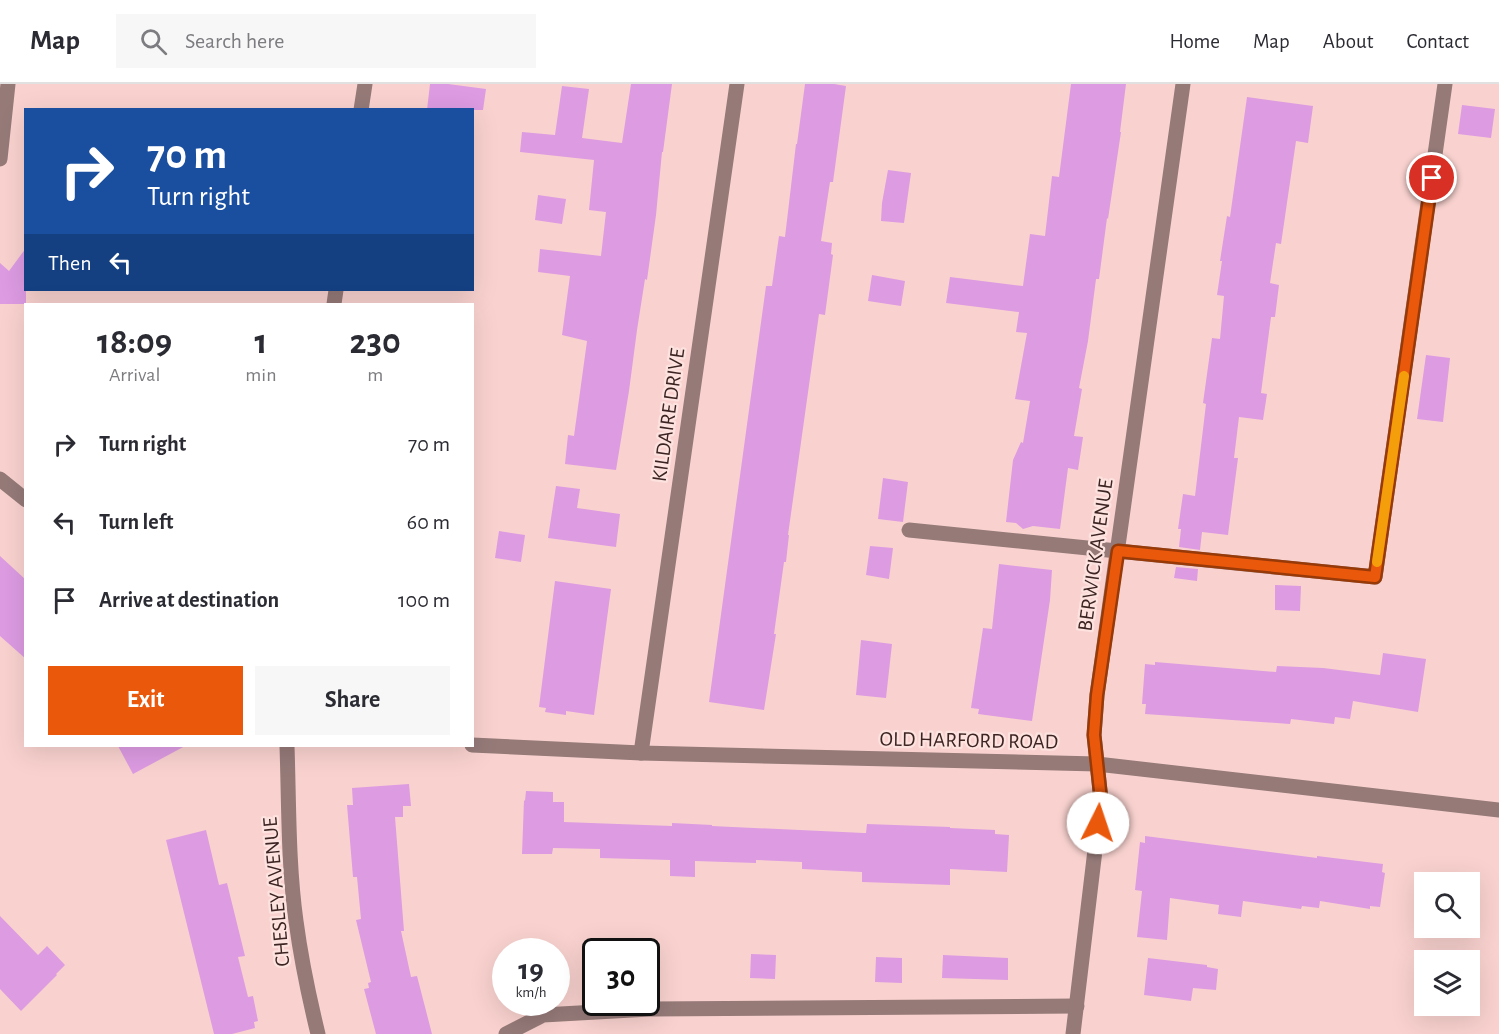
<!DOCTYPE html>
<html lang="en">
<head>
<meta charset="utf-8">
<style>
  :root { --surface:#fff; --page:#f7f7f7; --text:#2b2b33; --muted:#7c7c81; --line:#e1e1e2; --accent:#ea580c }
  body { margin:0; font-family:"Alegreya Sans",sans-serif; background:var(--page); color:var(--text); height:100vh; display:flex; flex-direction:column; font-size:22px; white-space:nowrap }
  * { box-sizing:border-box; margin:0 }
  p { font-size:20px; color:var(--muted) }
  .icon { flex:none; width:33px; height:33px; fill:none; stroke:currentColor; stroke-width:2; stroke-linecap:round; stroke-linejoin:round }
  .map { position:relative; flex:1; overflow:hidden }
  .sheet { position:absolute; left:24px; top:219px; width:450px; height:444px; display:flex; flex-direction:column; background:var(--surface); border-radius:0px; box-shadow:0 6px 24px #0002 }
  .sheet>* { flex:none }
  .guide { position:absolute; left:24px; top:24px; width:450px; height:183px; border-radius:0px; box-shadow:0 6px 24px #0002; background:#1a4fa0; color:#fff; overflow:hidden }
  .tools { position:absolute; left:1414px; top:788px; display:grid; gap:12px }
  .tools a { display:grid; place-items:center; width:66px; height:66px; border-radius:0px; background:var(--surface); box-shadow:0 6px 24px #0002; font-size:30px }
  .speed { position:absolute; left:492px; top:854px; display:flex; gap:12px; font-size:30px; font-weight:700; text-align:center }
  .speed>* { display:grid; place-content:center; width:78px; height:78px; border-radius:50%; background:var(--surface); box-shadow:0 6px 24px #0002; line-height:1 }
  .speed small { font-size:15px; font-weight:400 }
  .speed .limit { border:3px solid #111; border-radius:9px; background:#fff; color:#111 }
  .pin { position:absolute; display:grid; place-items:center; width:51px; height:51px; color:#fff; margin:-26px; border:3px solid #fff; border-radius:50%; box-shadow:0 2px 6px #0007 }
  .me { position:absolute; width:66px; margin:-33px; rotate:4deg; stroke-linejoin:round; filter:drop-shadow(0 0 4px #0008) }
  .turn { display:flex; align-items:center; gap:21px; height:126px; padding:0 24px; font-size:27px }
  .turn .icon { width:78px; height:78px; stroke-width:2.5 }
  .turn b { display:block; font-size:42px; line-height:51px }
  .then { display:flex; align-items:center; height:57px; padding:0 24px; background:#0003; gap:12px; font-size:22px }
  .eta { display:flex; justify-content:space-evenly; align-items:center; height:102px; text-align:center }
  .eta b { font-size:36px; font-weight:600; line-height:42px }
  .cta { display:flex; gap:12px; margin-top:auto; padding:12px 24px }
  .cta a { flex:1; height:69px; border-radius:0px; background:var(--accent); color:#fff; font-size:24px; font-weight:600; line-height:69px; text-align:center }
  .cta a+a { background:var(--page); color:var(--text) }
  ul { padding:0; list-style:none }
  li { display:flex; align-items:center; gap:18px; height:78px; padding:0 24px }
  li div { flex:1 }
  li b { display:block; font-size:22px }
  li em { font-style:normal }
  header { display:flex; align-items:center; gap:36px; box-sizing:border-box; height:84px; padding:0 30px; background:var(--surface); border-bottom:2px solid var(--line) }
  header strong { font-size:28px }
  nav { display:flex; gap:33px; margin-inline-start:auto; font-size:21px }
  .search { width:420px; height:54px; background:var(--page); display:flex; align-items:center; gap:15px; box-sizing:border-box; padding:0 21px; border-radius:0px; color:var(--muted); font-size:22px }
  .map>svg:first-child { display:block }
  .building { fill:#dd9be2 }
  .lines { fill:none; stroke-linecap:round; stroke-linejoin:round }
  .minor { stroke:#957a78; stroke-width:15 }
  .route-casing { stroke:#983908; stroke-width:15 }
  .route { stroke:#ea580c; stroke-width:10 }
  .slow { stroke:#f59e0b; stroke-width:10 }
  .labels { text-anchor:middle; stroke-width:4.5; stroke-linejoin:round; paint-order:stroke }
  .street-label { font-size:21px; fill:#3c2422; stroke:#fde3e0 }
</style>
</head>
<body>
<header>
<strong>Map</strong>
<div class="search"><svg class="icon" aria-label="search" viewBox="0 0 24 24"><circle cx="10" cy="10" r="6"/><path d="M15 15l6 6"/></svg>Search here</div>
<nav><a>Home</a><a>Map</a><a>About</a><a>Contact</a></nav>
</header>
<div class="map">
<svg width="1499" height="950" viewBox="0 0 1499 950">
  <rect width="100%" height="100%" fill="#f9d2cf"/>
  <g class="building">
    <polygon points="430,0 448,0 486,5 483,26 427,26"/>
    <polygon points="631,0 672,0 663,68 662,68 656,131 647,196 645,195 637,246 629,307 616,386 565,380 568,351 574,352 587,257 562,251 570,192 538,188 540,165 601,172 606,128 589,126 594,76 520,68 522,48 555,51 562,2 589,5 582,54 622,59"/>
    <polygon points="805,0 834,0 846,2 833,98 830,98 821,157 832,159 831,170 833,171 825,231 819,230 788,451 789,451 786,478 784,478 774,550 776,550 764,626 709,618 766,202 772,202 779,152 785,153 796,60 797,60"/>
    <polygon points="1071,0 1126,0 1120,48 1121,48 1108,135 1107,134 1099,195 1096,195 1088,257 1079,304 1082,305 1074,352 1083,353 1078,386 1068,384 1060,445 1033,442 1023,445 1016,439 1006,438 1013,376 1021,358 1023,359 1030,317 1015,315 1027,249 1016,248 1019,228 946,219 950,193 1023,202 1030,150 1045,152 1052,92 1059,93"/>
    <polygon points="1247,13 1313,22 1308,59 1296,57 1281,160 1276,159 1270,199 1279,201 1275,233 1271,233 1261,309 1267,310 1263,336 1239,333 1234,374 1238,374 1228,451 1202,448 1200,466 1179,463 1181,445 1178,445 1183,410 1195,412 1206,320 1203,319 1212,254 1220,255 1224,212 1217,211 1222,177 1220,177 1227,132 1230,133"/>
    <polygon points="1462,21 1495,25 1491,54 1458,50"/>
    <polygon points="888,86 911,89 904,139 881,137 882,119"/>
    <polygon points="538,111 566,115 562,140 535,136"/>
    <polygon points="26,164 26,220 0,220 0,179 9,187"/>
    <polygon points="872,191 905,197 901,222 868,217"/>
    <polygon points="1426,271 1450,274 1443,338 1417,335"/>
    <polygon points="883,394 908,398 903,438 878,435"/>
    <polygon points="556,402 580,405 577,424 620,430 616,463 548,454"/>
    <polygon points="499,447 525,451 521,478 495,474"/>
    <polygon points="870,462 893,464 889,495 866,491"/>
    <polygon points="0,472 26,496 26,575 0,552"/>
    <polygon points="999,480 1052,486 1050,516 1032,637 978,630 979,625 971,624 983,544 992,545"/>
    <polygon points="1176,483 1198,485 1197,497 1174,494"/>
    <polygon points="555,497 611,505 594,631 566,627 566,631 545,628 546,624 539,623"/>
    <polygon points="1275,501 1301,502 1300,527 1275,526"/>
    <polygon points="861,556 892,560 886,614 856,611"/>
    <polygon points="1383,569 1426,575 1418,628 1353,617 1350,635 1335,633 1334,640 1291,635 1290,640 1145,630 1146,620 1142,620 1145,580 1155,581 1155,578 1276,588 1277,582 1323,584 1380,591"/>
    <polygon points="118,662 185,662 133,690"/>
    <polygon points="409,700 411,722 403,722 403,733 395,733 404,847 401,847 411,893 417,892 432,950 376,950 364,905 369,904 368,899 371,898 356,836 361,835 357,793 353,793 347,721 353,721 352,704"/>
    <polygon points="526,707 553,708 553,718 564,718 564,738 672,742 672,739 712,741 712,742 864,749 866,749 867,740 950,743 950,744 995,746 995,750 1009,751 1007,788 950,785 950,801 862,798 862,788 802,785 802,778 756,776 756,779 695,777 695,793 670,792 670,776 600,774 600,765 553,764 552,770 522,770 524,716 525,717"/>
    <polygon points="206,746 219,801 227,799 245,872 238,873 248,913 253,912 258,937 254,938 255,944 232,950 214,950 166,756"/>
    <polygon points="1145,752 1317,774 1317,772 1383,780 1382,788 1385,789 1380,823 1370,822 1370,825 1320,817 1319,824 1302,822 1301,825 1243,817 1241,833 1218,830 1219,821 1170,814 1167,856 1137,853 1142,807 1135,806 1140,758 1145,759"/>
    <polygon points="0,832 38,871 47,862 65,881 56,890 57,891 21,927 0,905"/>
    <polygon points="751,870 776,871 775,895 750,894"/>
    <polygon points="943,871 1008,874 1008,896 942,894"/>
    <polygon points="876,873 902,874 902,899 875,898"/>
    <polygon points="1148,874 1207,881 1207,883 1218,885 1216,906 1193,904 1191,917 1144,911"/>
  </g>
  <g class="lines">
    <g class="minor">
      <polyline points="361,26 365,0"/>
      <polyline points="0,75 8,0"/>
      <polyline points="334,220 336,206"/>
      <polyline points="0,395 26,416"/>
      <polyline points="909,446 1375,493 1445,0"/>
      <polyline points="472,661 641,669 1097,680 1499,726"/>
      <path d="M 287,662 C 289,720 288,779 296,837 C 301,875 309,913 318,950"/>
      <polyline points="641,669 737,0"/>
      <polyline points="506,950 543,931 650,925 1077,922"/>
      <polyline points="1073,950 1101,716 1094,651 1097,611 1183,0"/>
    </g>
  </g>
  <g class="lines">
    <g class="route-casing">
      <polyline id="route" points="1098,739 1101,716 1094,651 1097,611 1118,467 1375,493 1432,94"/>
    </g>
    <use href="#route" class="route"/>
    <polyline class="slow" points="1377,478 1404,292"/>
  </g>
  <g class="labels">
    <g class="street-label">
      <text transform="translate(668 331) rotate(-82)" y="7">KILDAIRE DRIVE</text>
      <text transform="translate(1095 471) rotate(-82)" y="7">BERWICK AVENUE</text>
      <text transform="translate(969 656) rotate(1)" y="7">OLD HARFORD ROAD</text>
      <text transform="translate(276 808) rotate(-95)" y="7">CHESLEY AVENUE</text>
    </g>
  </g>
</svg>
<div class="tools">
<a><svg class="icon" aria-label="search" viewBox="0 0 24 24"><circle cx="10" cy="10" r="6"/><path d="M15 15l6 6"/></svg></a>
<a><svg class="icon" aria-label="layers" viewBox="0 0 24 24"><path d="M12 4l9 5-9 5-9-5zM3 14l9 5 9-5"/></svg></a>
</div>
<div class="speed"><div>19<small>km/h</small></div><div class="limit">30</div></div>
<div class="pin" style="left:1432px;top:94px;background:#d93025"><svg class="icon" aria-label="arrive" viewBox="0 0 24 24"><path d="M6 21V4h12l-3 4 3 4H6"/></svg></div>
<svg class="me" style="left:1098px;top:739px" viewBox="-20 -20 40 40"><circle r="19" fill="#fff"/><path d="M0-13L10 11 0 6-10 11z" fill="#ea580c"/></svg>
<div class="guide">
<div class="turn"><svg class="icon" aria-label="right" viewBox="0 0 24 24"><path d="M7 20v-9h11M14 6l5 5-5 5"/></svg><div><b>70 m</b>Turn right</div></div>
<div class="then">Then<svg class="icon" aria-label="left" viewBox="0 0 24 24"><path d="M17 20v-9H6M10 6l-5 5 5 5"/></svg></div>
</div>
<section class="sheet">
<div class="eta">
<div><b>18:09</b><p>Arrival</p></div>
<div><b>1</b><p>min</p></div>
<div><b>230</b><p>m</p></div>
</div>
<ul>
<li><svg class="icon" aria-label="right" viewBox="0 0 24 24"><path d="M7 20v-9h11M14 6l5 5-5 5"/></svg><div><b>Turn right</b></div><em>70 m</em></li>
<li><svg class="icon" aria-label="left" viewBox="0 0 24 24"><path d="M17 20v-9H6M10 6l-5 5 5 5"/></svg><div><b>Turn left</b></div><em>60 m</em></li>
<li><svg class="icon" aria-label="arrive" viewBox="0 0 24 24"><path d="M6 21V4h12l-3 4 3 4H6"/></svg><div><b>Arrive at destination</b></div><em>100 m</em></li>
</ul>
<div class="cta"><a>Exit</a><a>Share</a></div>
</section>
</div>
</body>
</html>
